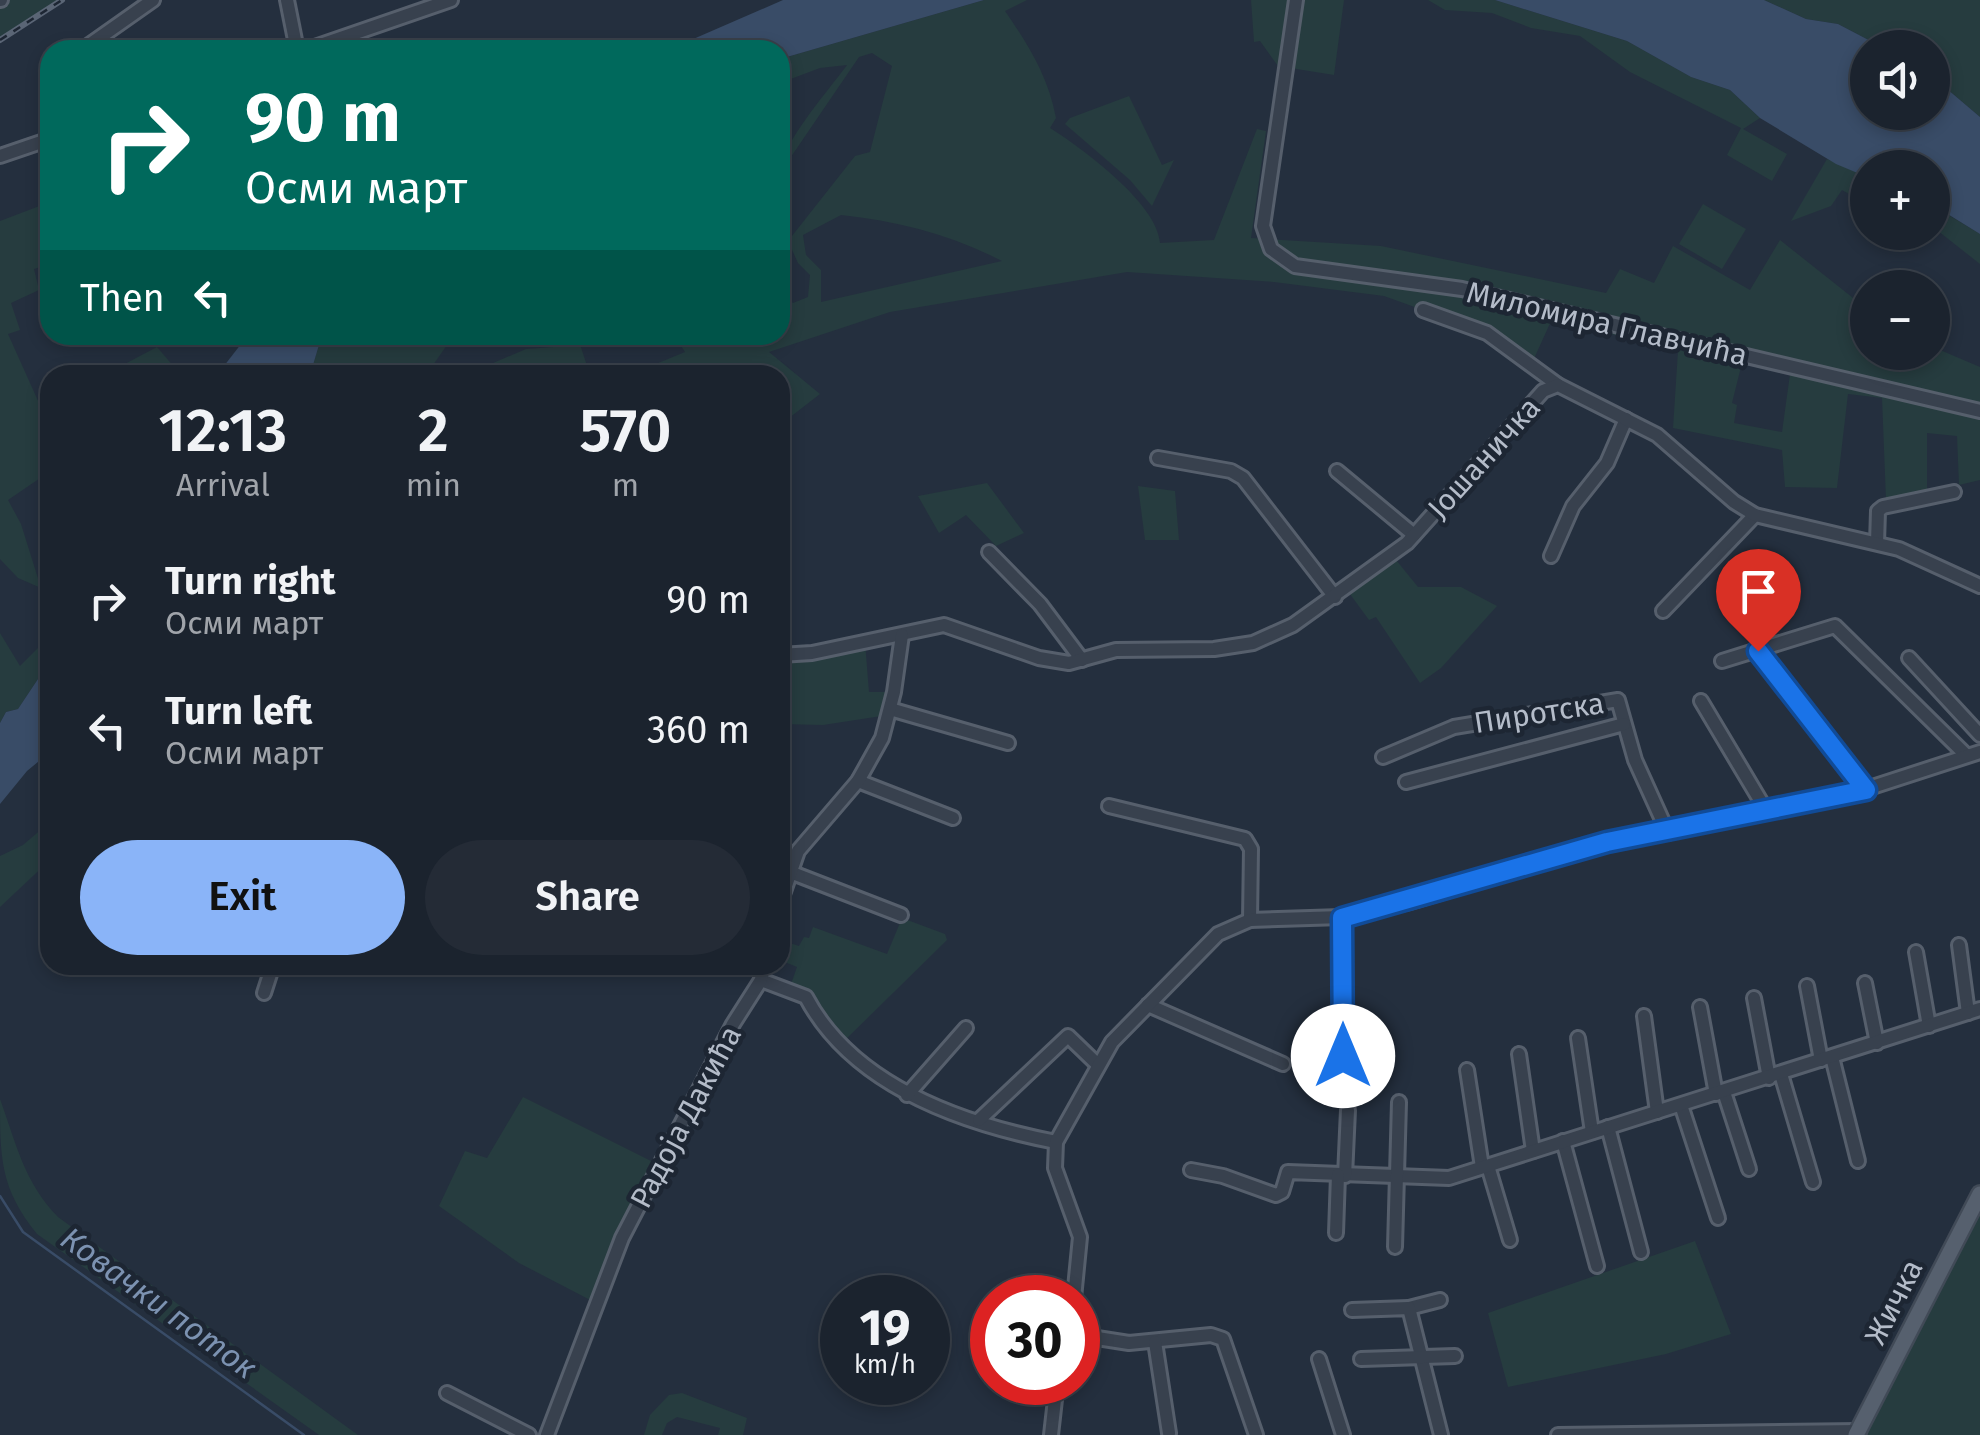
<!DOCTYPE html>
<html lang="en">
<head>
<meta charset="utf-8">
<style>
  :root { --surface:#1b232e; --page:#242b36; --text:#f1f3f6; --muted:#a0a4aa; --line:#39404a; --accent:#8ab4f8 }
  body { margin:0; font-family:"Fira Sans",sans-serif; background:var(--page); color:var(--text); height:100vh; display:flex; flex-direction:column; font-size:38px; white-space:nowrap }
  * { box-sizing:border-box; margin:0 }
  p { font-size:32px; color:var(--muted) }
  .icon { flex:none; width:55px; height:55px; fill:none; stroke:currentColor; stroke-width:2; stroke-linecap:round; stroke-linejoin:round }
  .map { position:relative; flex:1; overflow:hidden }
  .sheet { position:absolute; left:40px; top:365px; width:750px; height:610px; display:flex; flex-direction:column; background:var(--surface); border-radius:30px; box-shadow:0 5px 15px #0003,0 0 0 2px var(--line) }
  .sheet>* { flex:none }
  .banner { position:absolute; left:40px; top:40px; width:750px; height:305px; border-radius:30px; box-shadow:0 5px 15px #0003,0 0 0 2px var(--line); background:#00695c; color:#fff; overflow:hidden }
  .controls { position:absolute; left:1850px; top:30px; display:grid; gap:20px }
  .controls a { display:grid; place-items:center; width:100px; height:100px; border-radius:50%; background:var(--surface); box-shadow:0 5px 15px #0003,0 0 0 2px var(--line); font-size:50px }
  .speed { position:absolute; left:820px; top:1275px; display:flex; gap:20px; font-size:50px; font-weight:700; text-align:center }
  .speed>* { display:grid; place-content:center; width:130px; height:130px; border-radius:50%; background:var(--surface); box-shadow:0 5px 15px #0003,0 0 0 2px var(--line); line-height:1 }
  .speed small { font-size:25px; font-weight:400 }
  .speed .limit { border:15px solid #d22; background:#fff; color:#111 }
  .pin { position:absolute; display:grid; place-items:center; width:85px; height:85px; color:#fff; margin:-102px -42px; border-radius:50% 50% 50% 0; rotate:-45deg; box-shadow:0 0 10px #0007 }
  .pin .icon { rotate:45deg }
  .me { position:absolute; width:110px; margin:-55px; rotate:0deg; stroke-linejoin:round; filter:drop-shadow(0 0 8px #0008) }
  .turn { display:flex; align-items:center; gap:35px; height:210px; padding:0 40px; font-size:45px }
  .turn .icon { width:130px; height:130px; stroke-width:2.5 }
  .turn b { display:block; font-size:70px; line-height:85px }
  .then { display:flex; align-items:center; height:95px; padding:0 40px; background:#0003; gap:20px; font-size:38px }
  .eta { display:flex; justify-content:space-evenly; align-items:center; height:170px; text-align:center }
  .eta b { font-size:60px; font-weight:600; line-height:70px }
  .cta { display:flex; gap:20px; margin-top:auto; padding:20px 40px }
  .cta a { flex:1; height:115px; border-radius:60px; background:var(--accent); color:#111; font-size:40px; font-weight:600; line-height:115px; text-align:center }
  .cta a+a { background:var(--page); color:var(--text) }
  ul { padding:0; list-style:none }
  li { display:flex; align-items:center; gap:30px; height:130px; padding:0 40px }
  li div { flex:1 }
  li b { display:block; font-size:38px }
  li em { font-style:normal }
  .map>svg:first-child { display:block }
  .green { fill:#263c3f; fill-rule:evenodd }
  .water { fill:#394c67 }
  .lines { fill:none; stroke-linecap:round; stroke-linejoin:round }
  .stream { stroke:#394c67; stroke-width:2.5 }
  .minor-casing { stroke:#565f6c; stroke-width:18 }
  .major-casing { stroke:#414a57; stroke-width:20 }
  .minor { stroke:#38414e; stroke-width:12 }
  .major { stroke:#56606e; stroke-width:15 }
  .rail-casing { stroke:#5a6575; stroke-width:6 }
  .rail { stroke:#1d2633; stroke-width:2.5; stroke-dasharray:8; stroke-linecap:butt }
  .route-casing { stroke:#114b97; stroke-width:25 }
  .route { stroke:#1a73e8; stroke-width:18 }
  .labels { text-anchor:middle; stroke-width:9; stroke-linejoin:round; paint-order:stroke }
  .street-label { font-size:30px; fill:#b4bcc9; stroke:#1d2633 }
  .water-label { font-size:32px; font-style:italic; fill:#7c92b1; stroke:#1d2633 }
</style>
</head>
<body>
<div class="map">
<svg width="1980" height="1435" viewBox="0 0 1980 1435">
  <rect width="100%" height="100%" fill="#242f3e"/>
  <g class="green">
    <polygon points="0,0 62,0 0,40"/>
    <path d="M 984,0 L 1027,0 L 1005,11 C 1029,46 1048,76 1056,118 L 1050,128 C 1082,148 1158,204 1160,243 L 1214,240 L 1257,129 L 1266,131 L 1251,238 L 1381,246 L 1606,293 L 1620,269 L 1654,283 L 1673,246 L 1750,290 L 1780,240 L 1867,309 L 1868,352 L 1932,352 L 1933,347 L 1980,367 L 1980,480 L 1959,485 L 1957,436 L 1927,433 L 1927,491 L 1886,500 L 1882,398 L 1848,394 L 1837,488 L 1785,487 L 1782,450 L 1673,428 L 1678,351 L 1552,319 L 1532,363 L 1487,333 L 1384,296 L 1274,282 L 1127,272 L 890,312 L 769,352 L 820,394 L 780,425 L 780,375 L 629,375 L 685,352 L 674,335 L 780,335 L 780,290 L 793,303 L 808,297 L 810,275 L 798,263 L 788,241 L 855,156 L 870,152 L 892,66 L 872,53 L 859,57 L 780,173 C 780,145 829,90 847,65 L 820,68 L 780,83 L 780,59 ZM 841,215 C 898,221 952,235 1002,261 L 821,302 L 821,270 L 806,255 L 803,235 ZM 1744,355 L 1791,367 L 1782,432 L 1734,423 L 1737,405 L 1732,403 Z"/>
    <polygon points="1251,0 1344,0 1334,75 1278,66 1260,41 1254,42"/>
    <polygon points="1428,0 1495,0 1627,41 1691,77 1730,90 1760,118 1743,129 1787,154 1772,181 1727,155 1741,128 1630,72 1580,36 1531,28 1492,13 1445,10"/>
    <polygon points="1764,0 1980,0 1980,117 1933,77 1932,48 1882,47 1838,24 1806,19"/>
    <polygon points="1129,96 1162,165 1174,160 1152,206 1130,180 1065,124 1070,118"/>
    <polygon points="1827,159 1867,177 1867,204 1842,190 1831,206 1791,221"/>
    <polygon points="50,202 50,264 34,269 39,290 11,303 20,330 8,334 39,403 50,399 50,479 46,474 8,500 21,524 41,588 18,578 0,559 0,221"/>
    <polygon points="1703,204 1746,229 1722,269 1679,244"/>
    <polygon points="1932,205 1980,234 1980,264 1933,227"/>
    <polygon points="322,335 454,335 426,375 310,375"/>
    <polygon points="571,335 577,335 590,375 465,375 526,349 553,347"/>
    <polygon points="157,347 181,375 104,375"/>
    <polygon points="987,483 1024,533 996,546 966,515 939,533 918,496"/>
    <polygon points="1138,486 1175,491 1179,540 1145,540"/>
    <polygon points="1392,555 1418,587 1461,587 1497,606 1441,668 1420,683 1376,617 1369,620 1347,590"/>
    <polygon points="0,633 20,666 50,636 50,661 18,709 6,712 0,723"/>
    <polygon points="865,642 869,692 894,692 888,715 823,725 780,724 780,655"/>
    <polygon points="50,822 50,860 0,907 0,856 23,845"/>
    <polygon points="902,918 945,934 947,940 841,1044 791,984 797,967 780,960 780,940 799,946 804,937 809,938 813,927 887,954"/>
    <polygon points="523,1097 661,1166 596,1303 519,1263 439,1206 465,1151 487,1158"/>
    <path d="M 0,1099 C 16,1143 24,1182 58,1217 L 358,1435 L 319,1435 L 37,1234 C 0,1188 0,1158 0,1099 Z"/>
    <polygon points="1980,1194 1980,1435 1856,1435"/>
    <polygon points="1695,1241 1731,1334 1666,1354 1508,1387 1488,1313"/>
    <polygon points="682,1393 747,1418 743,1435 718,1435 720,1428 677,1417 667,1423 662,1435 644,1435 650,1415 669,1395"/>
  </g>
  <g class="water">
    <polygon points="783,0 984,0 780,59 780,50 668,50"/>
    <polygon points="1495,0 1764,0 1806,19 1838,24 1882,47 1868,48 1868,112 1932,112 1933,77 1980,117 1980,234 1933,205 1932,168 1868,168 1867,177 1836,164 1760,118 1730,90 1691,77 1627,41"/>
    <polygon points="248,335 322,335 310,375 217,375"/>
    <polygon points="50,661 50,752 27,771 0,804 0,723 6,712 18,709"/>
  </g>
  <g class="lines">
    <polyline class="stream" points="0,1196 23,1232 304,1435"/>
    <g class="minor-casing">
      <g id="minor">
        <polyline points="0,0 1,0"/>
        <polyline points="287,0 297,50"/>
        <polyline points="1296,0 1263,226 1271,249 1295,266 1462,289 1980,411"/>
        <polyline points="82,50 153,0"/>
        <polyline points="306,50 451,0"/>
        <polyline points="0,156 50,139"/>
        <polyline points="1423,310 1487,333 1558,385"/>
        <polyline points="1158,458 1231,471 1243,478 1335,597"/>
        <polyline points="1337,471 1414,535"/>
        <polyline points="1877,543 1878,511 1883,507 1954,492"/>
        <polyline points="989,552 1040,604 1082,660"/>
        <polyline points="1551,556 1573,506 1607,463 1626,419"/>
        <polyline points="1663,611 1755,515"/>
        <polyline points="1757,651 1866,789"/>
        <polyline points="780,655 812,653 944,625 1039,658 1069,663 1116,650 1214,649 1253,643 1293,625 1407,543 1543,391 1558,385 1657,435 1734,502 1755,515 1899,549 1980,586"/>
        <polyline points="1909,658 1980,735"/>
        <polyline points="1722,661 1835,626 1966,755"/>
        <polyline points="1701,701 1766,810"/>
        <polyline points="890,709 1008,743"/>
        <polyline points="1383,757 1454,727 1618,700 1635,760 1668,833"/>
        <polyline points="858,781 953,818"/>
        <polyline points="1406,782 1624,724"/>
        <polyline points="1109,806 1245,839 1251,849 1250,920"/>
        <polyline points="790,872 901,915"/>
        <polyline points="780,903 798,851 858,781 882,738 894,692 902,635"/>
        <polyline points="1342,917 1343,1056"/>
        <polyline points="1959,945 1968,1013"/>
        <polyline points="1916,952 1929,1026"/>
        <path d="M 761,980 L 806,997 C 853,1086 963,1124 1056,1142"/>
        <polyline points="1865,983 1877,1043"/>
        <polyline points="1807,986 1821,1060"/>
        <polyline points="264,993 273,965"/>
        <polyline points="1754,998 1769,1078"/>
        <polyline points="1148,1005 1283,1064"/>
        <polyline points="1700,1007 1716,1094"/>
        <polyline points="1644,1016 1657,1112"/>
        <polyline points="1578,1038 1592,1132"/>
        <polyline points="1519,1054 1533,1151"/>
        <polyline points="1832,1057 1858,1161"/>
        <polyline points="1467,1070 1482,1167"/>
        <polyline points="1781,1074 1813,1182"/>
        <polyline points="1724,1092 1749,1169"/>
        <polyline points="907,1095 966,1028"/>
        <polyline points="1681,1105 1718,1218"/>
        <polyline points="979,1120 1068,1036 1097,1064"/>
        <polyline points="1608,1127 1641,1252"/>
        <polyline points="1563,1141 1597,1266"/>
        <polyline points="1488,1166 1510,1240"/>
        <polyline points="1191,1170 1223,1176 1276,1195 1282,1192 1288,1172 1449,1178 1980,1009"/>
        <polyline points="1345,1176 1348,1110"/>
        <polyline points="1336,1233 1338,1175"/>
        <polyline points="1395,1247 1399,1102"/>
        <polyline points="1074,1298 1080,1237 1055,1168 1056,1142 1112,1042 1218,934 1250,920 1342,917 1410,902 1607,843 1866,789 1980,752"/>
        <polyline points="1409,1308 1440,1300"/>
        <polyline points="1352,1310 1409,1308 1441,1435"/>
        <polyline points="1078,1335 1129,1343 1211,1335 1223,1339 1256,1435"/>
        <polyline points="1155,1342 1169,1433"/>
        <polyline points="1319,1359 1343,1435"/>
        <polyline points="1361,1359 1455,1356"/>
        <polyline points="447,1393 529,1435"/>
        <polyline points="547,1435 622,1238 733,1024 761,980 764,965"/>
        <polyline points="1051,1435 1057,1382"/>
        <polyline points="1558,1435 1859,1431"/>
      </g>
    </g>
    <g class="major-casing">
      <polyline id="major" points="1856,1435 1980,1194"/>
    </g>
    <use href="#minor" class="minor"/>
    <use href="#major" class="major"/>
    <g class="rail-casing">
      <polyline id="rail" points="0,40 62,0"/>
    </g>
    <use href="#rail" class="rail"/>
  </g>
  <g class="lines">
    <g class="route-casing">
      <polyline id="route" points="1343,1056 1342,918 1607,842 1866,790 1758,651"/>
    </g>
    <use href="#route" class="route"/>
  </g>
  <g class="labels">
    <g class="street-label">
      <text transform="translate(1607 324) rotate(13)" y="10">Миломира Главчића</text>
      <text transform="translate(1484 458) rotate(-48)" y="10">Јошаничка</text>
      <text transform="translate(1539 713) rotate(-9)" y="10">Пиротска</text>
      <text transform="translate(686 1117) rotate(-62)" y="10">Радоја Дакића</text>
      <text transform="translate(1894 1302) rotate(-63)" y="10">Жичка</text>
    </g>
    <g class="water-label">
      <text transform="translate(159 1303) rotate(36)" y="11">Ковачки поток</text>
    </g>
  </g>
</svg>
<div class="controls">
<a><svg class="icon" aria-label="sound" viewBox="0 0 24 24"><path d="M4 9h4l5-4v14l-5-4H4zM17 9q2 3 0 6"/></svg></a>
<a>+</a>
<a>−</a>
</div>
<div class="speed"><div>19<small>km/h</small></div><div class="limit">30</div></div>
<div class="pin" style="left:1758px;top:651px;background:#d93025"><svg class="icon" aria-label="arrive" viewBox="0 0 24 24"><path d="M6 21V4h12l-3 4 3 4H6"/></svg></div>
<svg class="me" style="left:1343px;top:1056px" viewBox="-20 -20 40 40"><circle r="19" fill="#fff"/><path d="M0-13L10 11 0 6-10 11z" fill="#1a73e8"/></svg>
<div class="banner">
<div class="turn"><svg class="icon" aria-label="right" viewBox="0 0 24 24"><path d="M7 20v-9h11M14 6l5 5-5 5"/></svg><div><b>90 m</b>Осми март</div></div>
<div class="then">Then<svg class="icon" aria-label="left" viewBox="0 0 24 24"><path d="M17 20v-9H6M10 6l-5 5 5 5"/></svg></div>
</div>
<section class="sheet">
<div class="eta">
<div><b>12:13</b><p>Arrival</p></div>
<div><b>2</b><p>min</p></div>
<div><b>570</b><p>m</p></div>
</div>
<ul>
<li><svg class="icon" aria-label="right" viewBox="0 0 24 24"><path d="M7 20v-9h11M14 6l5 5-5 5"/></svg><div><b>Turn right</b><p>Осми март</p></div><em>90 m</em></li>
<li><svg class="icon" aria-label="left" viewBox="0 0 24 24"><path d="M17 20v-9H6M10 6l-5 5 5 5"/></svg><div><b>Turn left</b><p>Осми март</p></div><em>360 m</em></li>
</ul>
<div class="cta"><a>Exit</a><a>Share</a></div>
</section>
</div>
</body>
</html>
